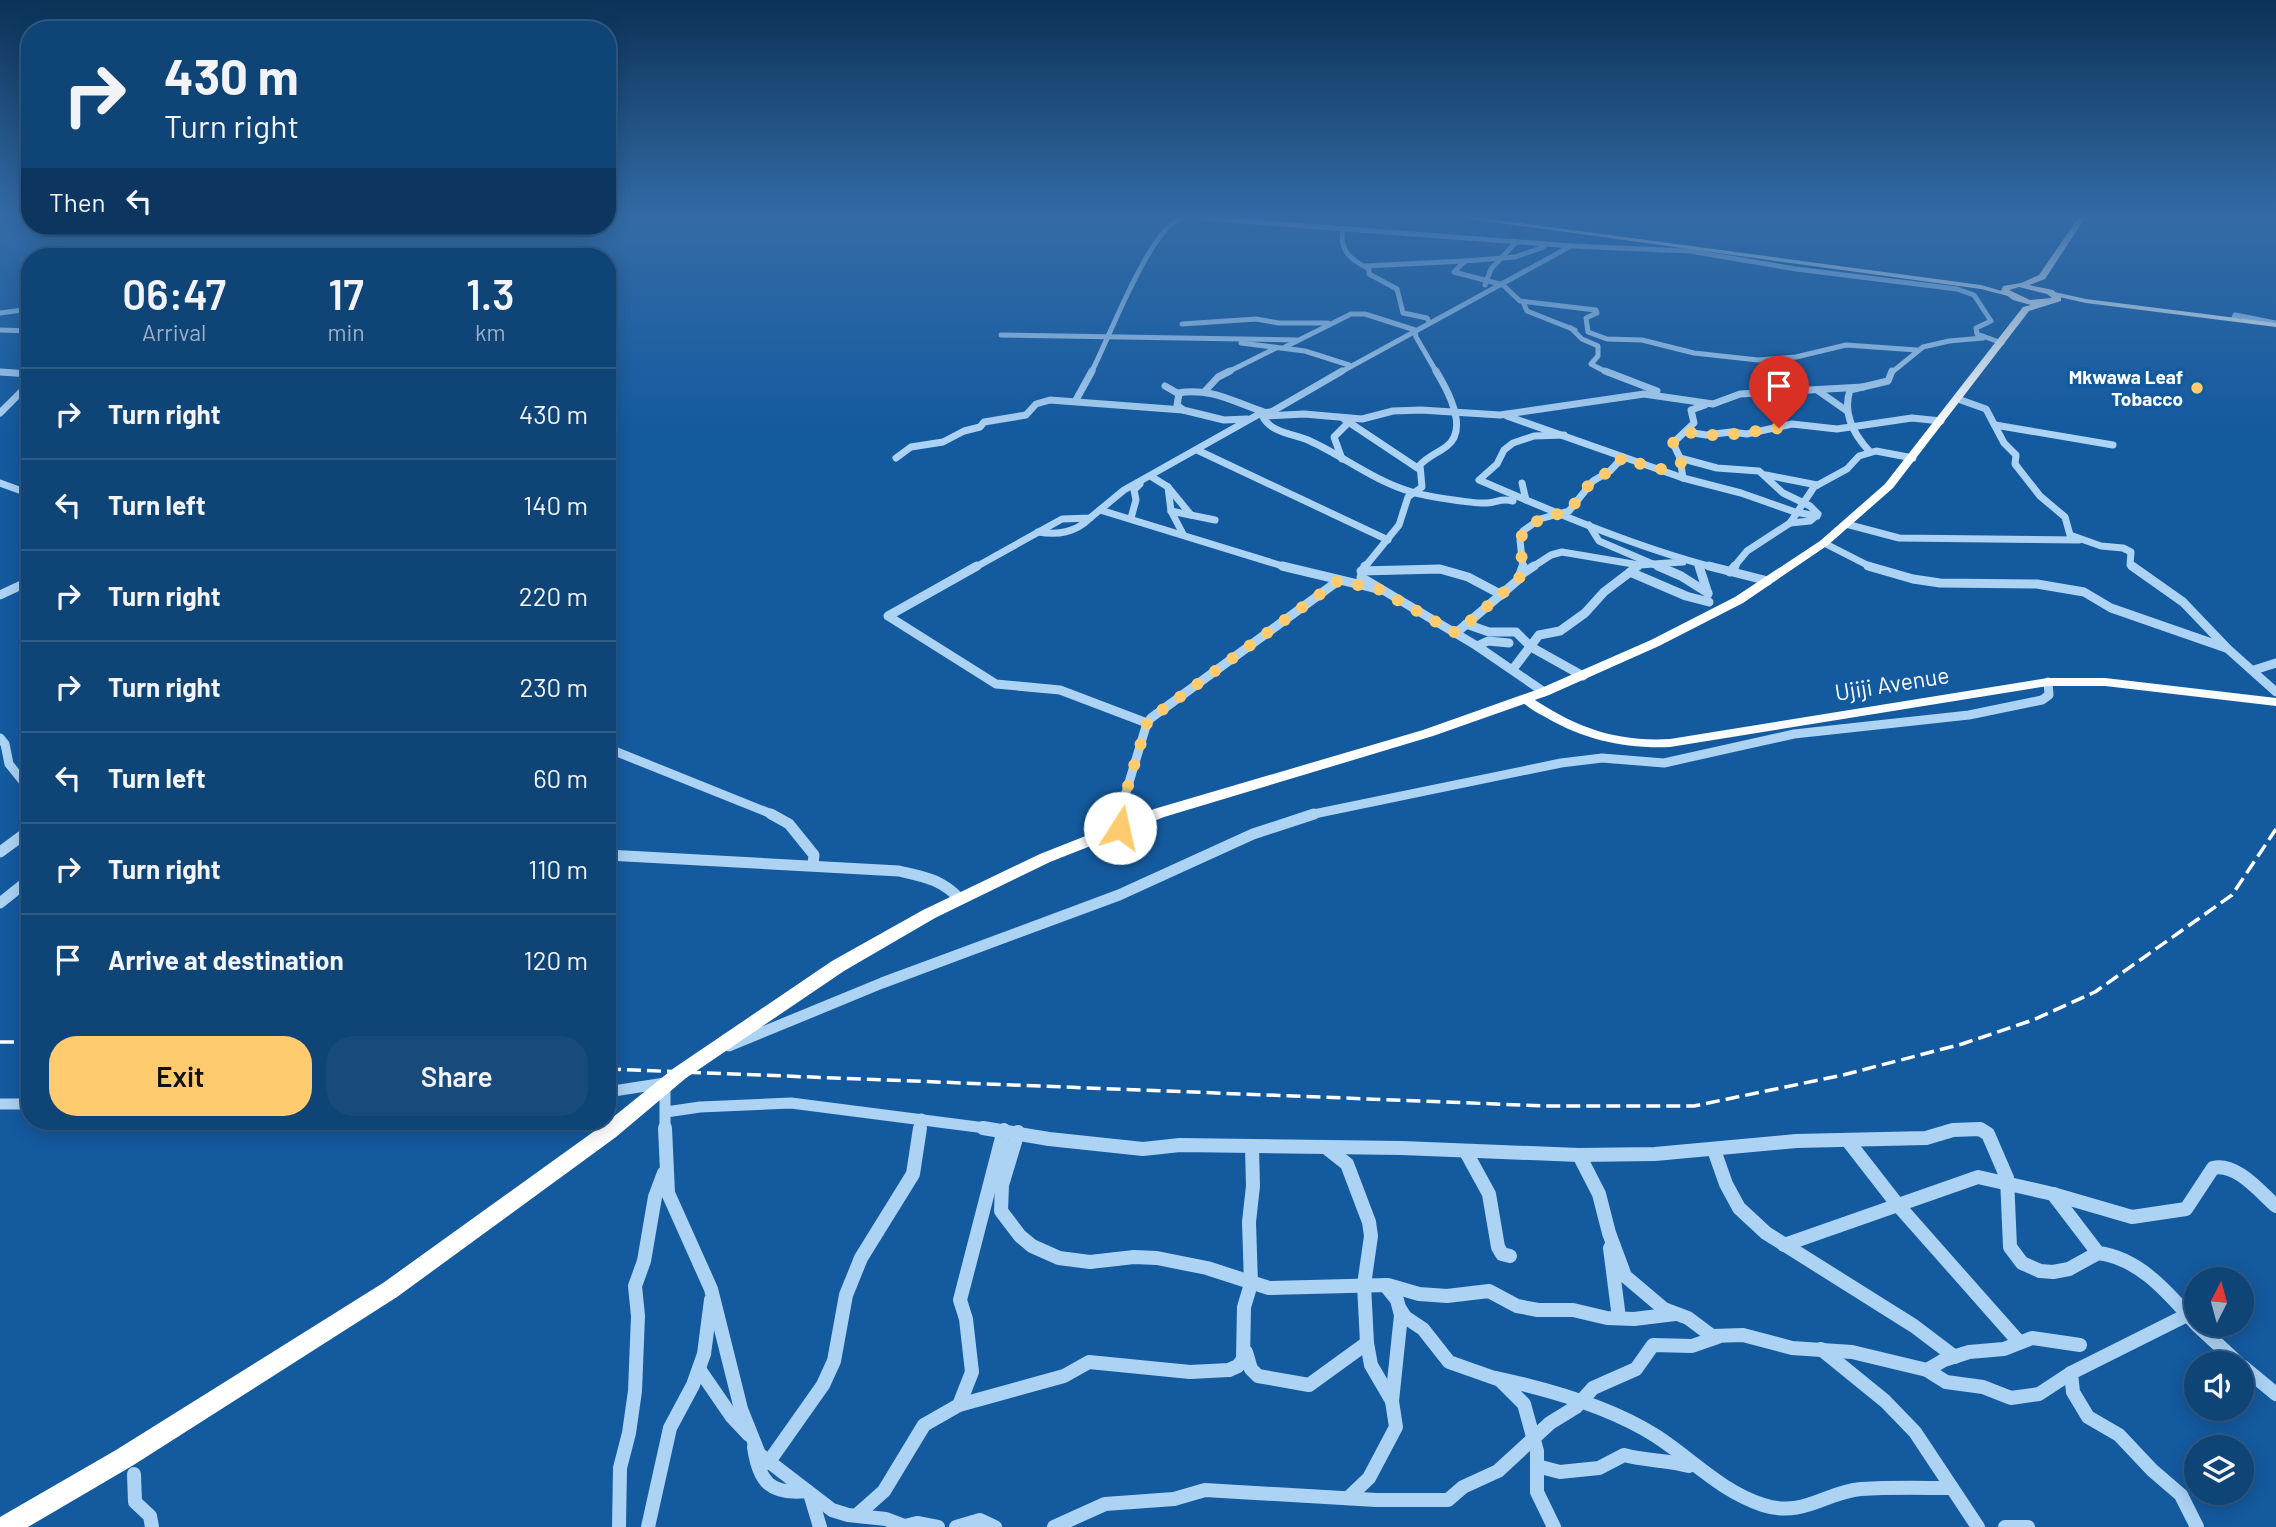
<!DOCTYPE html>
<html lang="en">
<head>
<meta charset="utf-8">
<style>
  :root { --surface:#0f4477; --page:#184b7c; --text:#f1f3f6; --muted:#9bb0c6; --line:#2f5c89; --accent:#ffcb6f }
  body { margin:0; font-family:Barlow,sans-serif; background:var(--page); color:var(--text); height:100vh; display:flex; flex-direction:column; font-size:26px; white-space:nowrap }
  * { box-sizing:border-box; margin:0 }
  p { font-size:23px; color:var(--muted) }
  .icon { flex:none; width:38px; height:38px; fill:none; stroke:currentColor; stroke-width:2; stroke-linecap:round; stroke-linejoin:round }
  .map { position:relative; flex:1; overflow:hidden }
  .drawer { position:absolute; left:21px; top:248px; width:595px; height:882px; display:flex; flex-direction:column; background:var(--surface); border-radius:28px; box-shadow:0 4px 18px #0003,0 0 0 2px var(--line) }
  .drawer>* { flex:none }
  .hud { position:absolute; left:21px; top:21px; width:595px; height:214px; border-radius:28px; box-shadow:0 4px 18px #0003,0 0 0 2px var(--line); background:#0f4477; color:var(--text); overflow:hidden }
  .needle { width:46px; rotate:6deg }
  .controls { position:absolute; left:2184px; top:1267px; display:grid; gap:14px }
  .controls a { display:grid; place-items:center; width:70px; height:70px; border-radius:50%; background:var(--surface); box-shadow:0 4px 18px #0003,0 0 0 2px var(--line); font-size:35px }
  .pin { position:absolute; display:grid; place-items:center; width:60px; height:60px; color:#fff; margin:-72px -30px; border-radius:50% 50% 50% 0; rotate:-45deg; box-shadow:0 0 7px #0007 }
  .pin .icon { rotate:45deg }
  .me { position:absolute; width:77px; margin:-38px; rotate:10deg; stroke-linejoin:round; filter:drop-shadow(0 0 5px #0008) }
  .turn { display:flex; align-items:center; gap:24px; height:147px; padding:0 28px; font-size:32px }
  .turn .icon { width:91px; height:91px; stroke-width:2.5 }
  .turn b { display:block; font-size:49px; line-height:60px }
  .then { display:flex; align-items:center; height:66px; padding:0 28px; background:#0003; gap:14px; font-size:26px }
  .eta { display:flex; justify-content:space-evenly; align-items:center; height:119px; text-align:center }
  .eta b { font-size:42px; font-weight:600; line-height:49px }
  .button { display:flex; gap:14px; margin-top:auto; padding:14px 28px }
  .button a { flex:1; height:80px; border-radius:28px; background:var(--accent); color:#111; font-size:28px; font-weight:600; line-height:80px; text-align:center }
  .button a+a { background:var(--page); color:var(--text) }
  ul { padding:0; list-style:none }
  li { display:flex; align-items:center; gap:21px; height:91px; padding:0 28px; border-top:2px solid var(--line) }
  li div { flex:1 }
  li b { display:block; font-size:26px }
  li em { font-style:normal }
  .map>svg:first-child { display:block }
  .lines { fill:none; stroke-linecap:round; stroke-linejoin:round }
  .minor-far4 { stroke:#acd2f4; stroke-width:5 }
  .minor-far3 { stroke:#acd2f4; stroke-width:7 }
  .minor-far2 { stroke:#acd2f4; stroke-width:9 }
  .minor-far1 { stroke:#acd2f4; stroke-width:11 }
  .minor { stroke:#acd2f4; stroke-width:14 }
  .major { fill:#f9fcff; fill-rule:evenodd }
  .highway { fill:#fff; fill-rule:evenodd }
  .rail { stroke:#fff; stroke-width:3.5; stroke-dasharray:14 6; stroke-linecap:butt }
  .route { stroke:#ffcb6f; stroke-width:12; stroke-dasharray:0 21.6 }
  .poi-dot { fill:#ffcb6f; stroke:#145a9f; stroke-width:2.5 }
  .labels { text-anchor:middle; stroke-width:7; stroke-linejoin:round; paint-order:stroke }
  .far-poi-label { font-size:19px; font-weight:bold; fill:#fff; stroke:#145a9f; text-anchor:end }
  .street-label { font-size:23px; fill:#fff; stroke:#145a9f }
</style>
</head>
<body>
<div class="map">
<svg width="2276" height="1527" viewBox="0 0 2276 1527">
  <rect width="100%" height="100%" fill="#145a9f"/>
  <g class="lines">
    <g class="minor-far4">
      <polyline points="1202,218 1572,246 1689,251 1796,269 1957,289 1974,295 1991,321 1976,328 1977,334 2002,343"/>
      <path d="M 1343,230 C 1339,251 1351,260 1369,269 L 1369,274 L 1397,289 L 1403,313 L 1427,318 L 1429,322"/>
      <polyline points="1544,247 1515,257 1465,261 1454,272 1503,285 1520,301 1596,310 1597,313 1586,318 1588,332 1607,339 1642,340 1694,353 1758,360 1796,357 1846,345 1917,350"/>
      <polyline points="1365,266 1464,261"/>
      <polyline points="1485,285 1491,269 1516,242"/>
      <polyline points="1523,302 1527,311 1575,330"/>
      <polyline points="0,313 30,309"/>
      <polyline points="2234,318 2235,315 2276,323"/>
      <polyline points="1182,324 1256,319 1279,323 1328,323"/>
      <polyline points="1571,328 1582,339 1598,346 1598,356 1591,364 1608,373"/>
      <polyline points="0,330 30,331"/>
      <polyline points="1001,335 1297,340"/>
      <polyline points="1241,343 1305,351 1349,365"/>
      <polyline points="1285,347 1351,314 1365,314 1415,330 1416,337 1437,373"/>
      <polyline points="0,372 13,373"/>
      <path d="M 1091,373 C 1109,339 1148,231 1181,218"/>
      <polyline points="1226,373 1276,348"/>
      <polyline points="1339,373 1571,246"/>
      <polyline points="1891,373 1923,347 1949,341 1983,338"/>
    </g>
    <g class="minor-far3">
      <polyline points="1605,371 1657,391"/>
      <polyline points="0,372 30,374"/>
      <polyline points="1165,386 1179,394 1177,405 1183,410"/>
      <polyline points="1206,390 1218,377 1230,371"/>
      <polyline points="1817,390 1847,411"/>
      <path d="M 1178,393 C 1210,387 1234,402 1264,412"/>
      <polyline points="1958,399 1986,409 2004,443 2016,455 2015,464 2040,496 2065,517 2070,535 2101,546 2123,548 2131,552 2130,565 2134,568"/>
      <polyline points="1076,400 1092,371"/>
      <polyline points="0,413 30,383"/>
      <polyline points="1266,415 1342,371"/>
      <polyline points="1265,416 1304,414 1362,419 1393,411 1421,410 1500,415 1644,394 1713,404 1740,394 1863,387"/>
      <polyline points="1507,416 1683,478 1741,493 1795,512 1817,516"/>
      <path d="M 1263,417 C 1271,433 1295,434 1310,441 C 1345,457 1374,481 1412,492 C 1424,496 1475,504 1487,503 C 1498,502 1501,498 1513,501"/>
      <polyline points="1344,419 1419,469"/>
      <polyline points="1995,425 2113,445"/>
      <polyline points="1687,432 1706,435 1731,432 1747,434 1792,424 1837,429 1912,418 1941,421"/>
      <path d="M 1564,435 L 1534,436 L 1513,443 L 1504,450 L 1497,464 L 1479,480 C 1556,513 1635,547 1716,568"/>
      <polyline points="1197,450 1388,540"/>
      <path d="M 1870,452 C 1854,435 1842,414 1850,390 L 1888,381 L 1892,371"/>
      <polyline points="896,458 911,447 943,442 964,431 980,427 984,422 1026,415 1036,404 1050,400 1183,410 1224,420 1247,419"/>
      <polyline points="1680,458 1717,468 1759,471 1783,493 1810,506 1818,514 1810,521 1790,523"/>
      <polyline points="1342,459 1334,437 1352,419"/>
      <polyline points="1766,475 1817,485"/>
      <polyline points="1152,477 1168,487 1171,511 1183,534"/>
      <polyline points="1683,478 1680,458 1673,443 1694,423 1691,410 1705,405"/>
      <polyline points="0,483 30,494"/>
      <polyline points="1522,483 1526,500"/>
      <polyline points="1168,487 1191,515"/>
      <polyline points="1100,510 1289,568"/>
      <polyline points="1171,511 1215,520"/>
      <polyline points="1131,518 1136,500 1134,490 1140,484"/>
      <polyline points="1846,524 1899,538 2079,540"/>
      <polyline points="1589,525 1599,541 1662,568"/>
      <path d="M 1038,532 C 1058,535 1075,533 1090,518"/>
      <polyline points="1824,543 1873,568"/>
      <polyline points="1699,565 1700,568"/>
      <polyline points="974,568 1062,519 1090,518 1124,490 1261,413 1271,412"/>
      <path d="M 1364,568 L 1399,525 L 1408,497 L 1422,487 L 1420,465 C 1428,456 1438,453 1447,446 C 1469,429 1447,389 1436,371"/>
      <polyline points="1523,568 1520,540 1523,531 1540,519 1569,511 1593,481 1610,471 1623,457"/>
      <polyline points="1531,568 1551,555 1562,552 1639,565"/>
      <polyline points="1635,568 1639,565 1683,562"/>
      <polyline points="1733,568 1747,551 1790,523 1814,487 1847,469 1859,456 1876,451 1913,458"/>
    </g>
    <g class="minor-far2">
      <polyline points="977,566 888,616 996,684 1060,690 1147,723"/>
      <polyline points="1282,566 1374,588"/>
      <polyline points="1365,566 1361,577 1477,646 1544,692"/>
      <polyline points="1658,566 1681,576 1708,593"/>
      <polyline points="1699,566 1708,594"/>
      <polyline points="1709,566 1768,581"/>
      <polyline points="1868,566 1913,579 1940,583 2037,584 2084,592 2111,608 2226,648"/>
      <polyline points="2132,566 2183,602 2228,649 2276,692"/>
      <polyline points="1361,571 1440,569 1468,577 1502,595"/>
      <polyline points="1630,572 1686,596 1709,602"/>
      <polyline points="1730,572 1735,566"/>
      <polyline points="1522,574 1534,566"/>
      <polyline points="0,595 30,581"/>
      <polyline points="1466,624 1489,632 1516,632 1531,647 1583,676"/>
      <polyline points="1456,633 1518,580 1523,566"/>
      <polyline points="1477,646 1488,641 1509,643"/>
      <polyline points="1513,669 1539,635 1560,631 1585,613 1604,592 1638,566"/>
      <polyline points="2254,670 2276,663"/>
      <polyline points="0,738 5,744 9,764 30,790"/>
      <polyline points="607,748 774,815"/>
      <polyline points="1122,815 1124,799 1147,723 1151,718 1338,581"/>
      <polyline points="1309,815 1561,763 1602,758 1664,763 1794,734 1969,715 2042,700 2049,695 2048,682"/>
    </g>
    <g class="minor-far1">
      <polyline points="771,814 789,824 814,855 813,864"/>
      <polyline points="1120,828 1122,814"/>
      <polyline points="0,852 30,830"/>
      <path d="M 607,855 L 899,871 C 925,877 941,879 960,899"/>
      <polyline points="0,903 30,879"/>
      <polyline points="729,1046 882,983 1119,895 1253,834 1314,814"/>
      <polyline points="665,1086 665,1129"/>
      <polyline points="607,1092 665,1083"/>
      <polyline points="0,1104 30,1104"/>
      <polyline points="666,1112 700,1107 791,1103 993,1129"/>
      <polyline points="919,1129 921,1119"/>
      <polyline points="1970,1129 1981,1129"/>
    </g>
    <g class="minor">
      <polyline points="665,1128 668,1193 711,1289 741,1409 759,1454 832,1510 848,1515 886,1519 907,1527"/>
      <polyline points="983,1128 1049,1139 1143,1149 1180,1145 1402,1148 1579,1155 1655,1154 1796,1141 1926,1138 1953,1130 1980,1129 1988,1134 2007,1178 2010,1247 2022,1263 2040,1271 2053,1272 2069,1269 2098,1253"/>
      <polyline points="1018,1132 1002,1185 1001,1211 1020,1236 1032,1246 1059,1258 1090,1262 1134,1257 1157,1258 1207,1268 1269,1288 1388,1285 1419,1294 1447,1296 1489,1291 1517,1306 1538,1310 1573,1310 1607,1318 1634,1319 1675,1314"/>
      <polyline points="1848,1141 1897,1204 2019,1342"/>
      <polyline points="1328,1149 1347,1164 1369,1222 1371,1236 1364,1285 1367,1343 1371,1365 1392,1401"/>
      <polyline points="1714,1150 1726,1184 1739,1208 1766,1233 1914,1326 1955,1357"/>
      <polyline points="1466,1152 1489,1194 1498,1247 1502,1254 1510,1256"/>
      <polyline points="1579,1155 1599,1194 1609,1233 1625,1276 1664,1309 1688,1318 1712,1336 1743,1335 1792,1348 1852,1352 1927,1370 1946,1382 1983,1387 2011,1398 2039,1394 2071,1373"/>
      <path d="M 2053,1194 L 2098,1253 C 2140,1258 2169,1294 2196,1324"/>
      <path d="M 1784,1245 L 1978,1177 L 2053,1194 L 2132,1217 L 2186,1209 L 2213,1168 C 2236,1162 2260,1192 2276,1206"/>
      <polyline points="1610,1248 1619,1318"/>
      <polyline points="1400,1309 1405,1317 1423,1329 1449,1362 1500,1380 1524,1404 1537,1451 1537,1492 1554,1527"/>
      <polyline points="2187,1315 2071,1373 2073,1392 2088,1417 2119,1435 2152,1470 2181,1495 2197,1527"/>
      <polyline points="2197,1325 2238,1363"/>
      <polyline points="1821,1349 1885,1401 1915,1432 1978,1527"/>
      <polyline points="1246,1352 1251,1369 1258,1376 1309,1385 1367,1343"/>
      <polyline points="2242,1366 2276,1394"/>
      <polyline points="699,1369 732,1417 749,1435"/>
      <polyline points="1927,1370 1944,1360 1969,1352 2004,1349 2032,1338 2080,1345"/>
      <path d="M 1496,1378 C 1547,1389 1612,1408 1656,1436 C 1693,1460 1719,1490 1763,1505 C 1804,1518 1825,1492 1861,1489 C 1891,1487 1922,1488 1952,1488"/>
      <polyline points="959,1405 972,1372 966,1319 960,1300 1004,1130"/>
      <path d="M 754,1447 C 759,1482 770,1495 807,1491"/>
      <polyline points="768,1463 823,1385 834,1361 846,1295 861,1258 913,1174 920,1128"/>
      <path d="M 1537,1466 L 1560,1472 L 1599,1468 L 1624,1455 C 1646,1461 1668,1460 1689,1466"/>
      <polyline points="134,1474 135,1502 150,1516 152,1527"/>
      <polyline points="811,1497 820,1527"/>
      <polyline points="1348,1498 1369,1478 1396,1427 1392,1401 1401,1315 1397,1300 1385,1285"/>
      <polyline points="857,1515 884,1491 924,1425 959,1405 1064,1376 1089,1362 1190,1372 1229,1370 1238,1366 1243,1359 1244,1307 1251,1284 1249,1222 1253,1186 1252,1148"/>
      <polyline points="905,1526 917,1523 938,1527"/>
      <polyline points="619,1527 620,1468 629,1433 635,1391 638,1316 635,1286 644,1261 655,1197 664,1173"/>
      <polyline points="648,1527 670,1428 693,1385 704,1354 711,1300"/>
      <polyline points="956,1527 980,1520 995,1527"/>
      <polyline points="1054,1527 1105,1504 1174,1499 1205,1490 1376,1500 1448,1500 1463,1487 1498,1471 1550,1423 1576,1407 1593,1388 1636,1369 1653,1345 1692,1346 1718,1337"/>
      <polyline points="2005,1527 2028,1527"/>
    </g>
    <g class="major">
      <polygon points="1463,218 1483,218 1981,285 2012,294 2008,296 1981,289"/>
      <polygon points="2050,291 2086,299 2276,323 2276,327 2086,303 2050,295"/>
      <path d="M 2048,678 L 2105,678 L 2276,698 L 2276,706 L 2105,686 L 2048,686 L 1670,747 C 1626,749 1585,740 1547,718 C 1537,713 1527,707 1519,699 L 1525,695 L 1529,696 C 1575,727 1614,742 1670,739 Z"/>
    </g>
    <path class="highway" d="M 2078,218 L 2085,218 L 2045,279 L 2029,285 L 2053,290 L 2061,297 L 2061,301 L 2029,311 L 1893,488 L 1828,545 L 1743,603 L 1659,646 L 1549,695 L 1433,736 L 1164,817 L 1050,862 L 935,918 L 844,971 L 686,1078 L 616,1137 L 397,1297 L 132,1466 L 28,1527 L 0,1527 L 0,1517 L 116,1450 L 383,1283 L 607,1122 L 674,1068 L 832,961 L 923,910 L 1040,854 L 1154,809 L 1423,730 L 1539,689 L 1651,640 L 1735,597 L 1820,541 L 1885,484 L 2023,307 L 2031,305 L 2013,300 L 2001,291 L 2003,286 L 2021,283 L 2039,275 ZM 2019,287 L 2047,294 L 2052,298 L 2030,300 L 2009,290 Z"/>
    <g class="rail">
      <polyline points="0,1042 30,1042"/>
      <polyline points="607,1069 1547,1106 1694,1106 1843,1075 1962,1044 2033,1020 2095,992 2232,895 2276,829"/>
    </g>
  </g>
  <linearGradient id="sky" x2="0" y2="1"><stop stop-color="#0b3257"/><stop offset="0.5" stop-color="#346ba6"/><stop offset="1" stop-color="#346ba6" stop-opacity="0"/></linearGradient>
  <rect width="2276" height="432" fill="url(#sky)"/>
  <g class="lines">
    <path class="route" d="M 1120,828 L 1124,799 L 1147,723 L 1151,718 L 1338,581 L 1378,589 L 1456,633 L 1518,580 L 1523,571 L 1520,540 L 1524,531 L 1540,519 L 1569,511 L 1591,482 L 1610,471 L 1623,457 C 1640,463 1664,477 1681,463 L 1673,443 L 1687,432 C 1718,439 1748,432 1779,428"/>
  </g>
  <circle class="poi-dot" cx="2197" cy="388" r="7"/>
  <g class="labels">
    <g class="far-poi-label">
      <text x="2183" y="384">Mkwawa Leaf<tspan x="2183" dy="22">Tobacco</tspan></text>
    </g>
    <g class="street-label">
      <text transform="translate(1892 684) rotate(-9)" y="8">Ujiji Avenue</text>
    </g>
  </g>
</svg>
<div class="controls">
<a><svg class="needle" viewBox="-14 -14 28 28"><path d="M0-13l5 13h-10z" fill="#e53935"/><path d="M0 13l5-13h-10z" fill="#9bb0c6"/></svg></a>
<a><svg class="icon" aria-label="sound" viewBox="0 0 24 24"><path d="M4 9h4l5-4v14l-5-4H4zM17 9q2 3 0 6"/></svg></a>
<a><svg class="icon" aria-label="layers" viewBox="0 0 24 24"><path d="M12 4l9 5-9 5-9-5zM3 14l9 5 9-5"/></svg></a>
</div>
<div class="pin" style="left:1779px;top:428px;background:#d93025"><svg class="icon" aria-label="arrive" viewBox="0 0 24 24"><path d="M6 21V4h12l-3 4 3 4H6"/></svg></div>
<svg class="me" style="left:1120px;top:828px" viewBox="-20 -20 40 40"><circle r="19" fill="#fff"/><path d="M0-13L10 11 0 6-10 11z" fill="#ffcb6f"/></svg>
<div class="hud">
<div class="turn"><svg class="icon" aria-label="right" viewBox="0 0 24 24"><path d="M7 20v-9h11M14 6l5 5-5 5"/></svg><div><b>430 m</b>Turn right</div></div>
<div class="then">Then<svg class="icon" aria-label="left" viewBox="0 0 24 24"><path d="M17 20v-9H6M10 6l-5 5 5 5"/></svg></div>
</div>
<section class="drawer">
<div class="eta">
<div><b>06:47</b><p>Arrival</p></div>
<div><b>17</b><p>min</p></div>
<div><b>1.3</b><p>km</p></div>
</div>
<ul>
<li><svg class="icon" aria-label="right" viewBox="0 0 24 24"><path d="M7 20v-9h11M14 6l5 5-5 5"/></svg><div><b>Turn right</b></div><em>430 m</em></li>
<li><svg class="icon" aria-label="left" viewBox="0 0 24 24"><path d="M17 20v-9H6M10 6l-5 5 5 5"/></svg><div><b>Turn left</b></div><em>140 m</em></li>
<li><svg class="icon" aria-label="right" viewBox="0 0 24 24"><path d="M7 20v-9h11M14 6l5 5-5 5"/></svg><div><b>Turn right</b></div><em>220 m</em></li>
<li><svg class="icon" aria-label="right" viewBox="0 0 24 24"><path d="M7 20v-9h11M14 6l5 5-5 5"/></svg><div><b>Turn right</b></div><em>230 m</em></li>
<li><svg class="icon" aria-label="left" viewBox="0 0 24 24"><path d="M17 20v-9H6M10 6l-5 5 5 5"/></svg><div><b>Turn left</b></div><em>60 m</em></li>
<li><svg class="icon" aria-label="right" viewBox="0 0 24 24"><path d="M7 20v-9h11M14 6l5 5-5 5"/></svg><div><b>Turn right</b></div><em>110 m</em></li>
<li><svg class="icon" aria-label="arrive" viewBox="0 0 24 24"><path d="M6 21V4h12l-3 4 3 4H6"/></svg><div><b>Arrive at destination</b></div><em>120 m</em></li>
</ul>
<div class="button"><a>Exit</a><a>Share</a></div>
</section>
</div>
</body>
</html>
